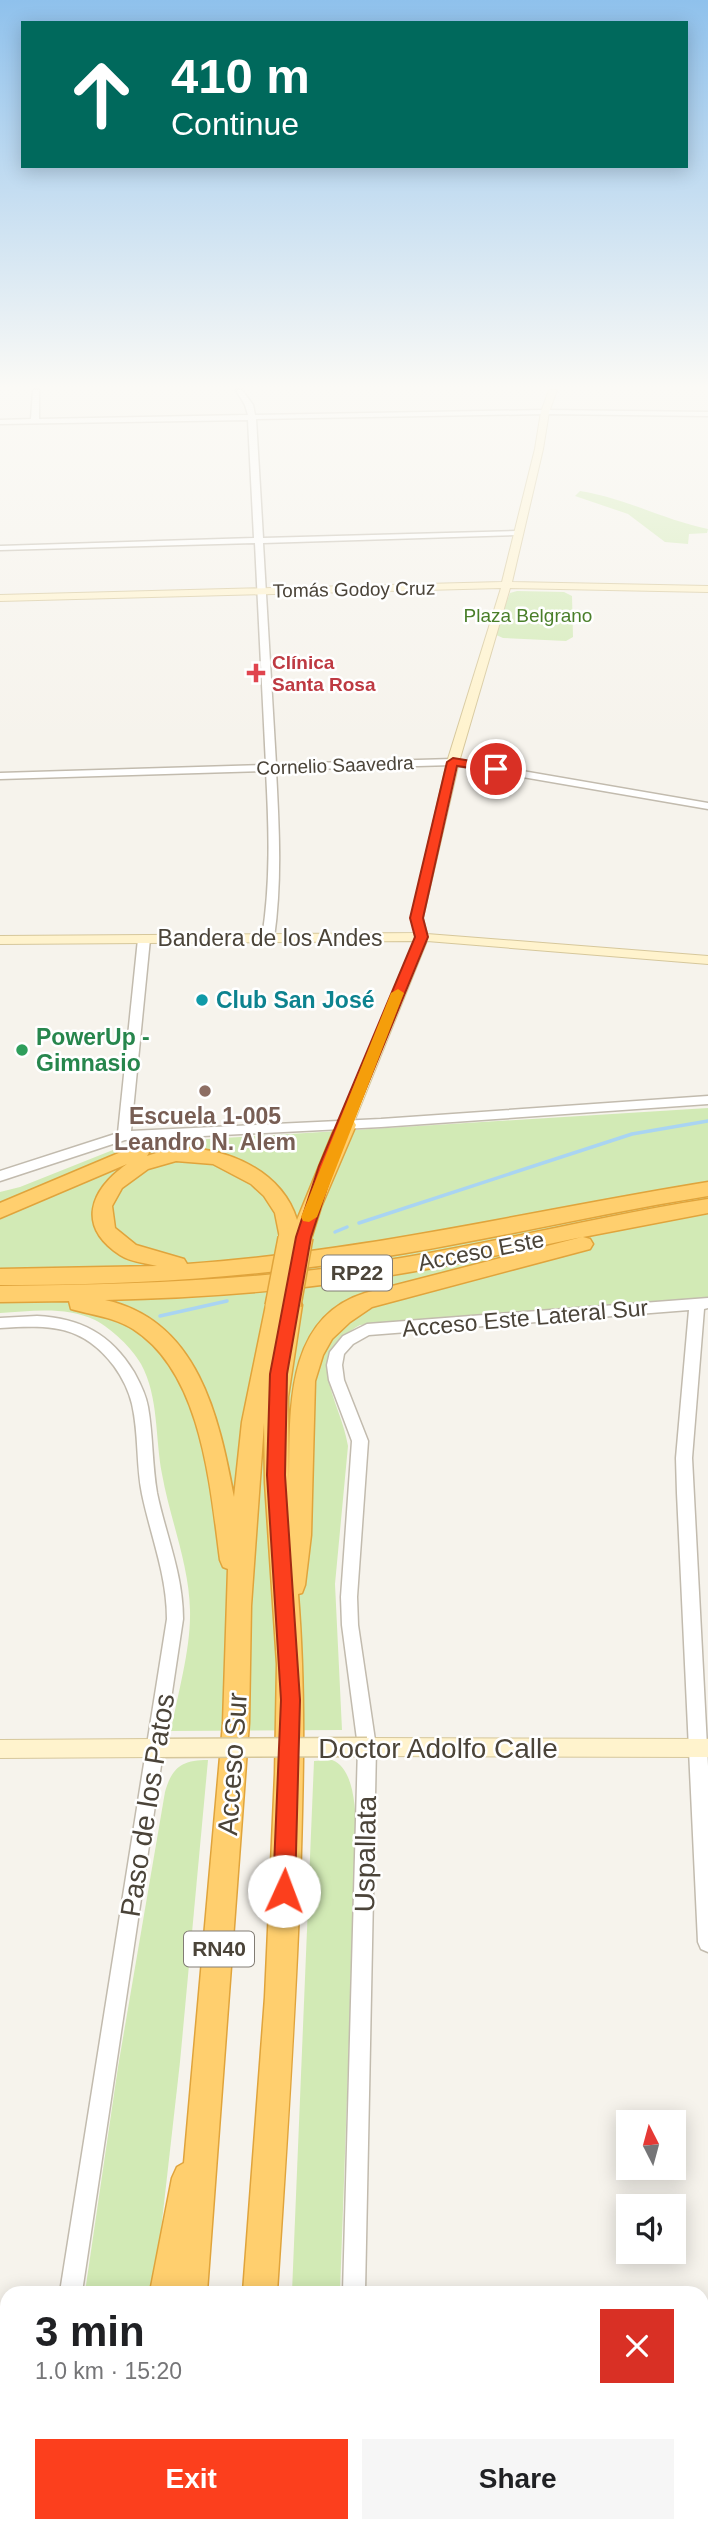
<!DOCTYPE html>
<html lang="en">
<head>
<meta charset="utf-8">
<style>
  :root { --surface:#fff; --page:#f6f6f6; --text:#202124; --muted:#757577; --accent:#fc3f1d }
  body { margin:0; font-family:Helvetica,sans-serif; background:var(--page); color:var(--text); height:100vh; display:flex; flex-direction:column; font-size:26px; white-space:nowrap }
  * { box-sizing:border-box; margin:0 }
  p { font-size:23px; color:var(--muted) }
  .icon { flex:none; width:38px; height:38px; fill:none; stroke:currentColor; stroke-width:2; stroke-linecap:round; stroke-linejoin:round }
  .map { position:relative; flex:1; overflow:hidden }
  .details { position:absolute; left:0px; top:2286px; width:709px; height:247px; display:flex; flex-direction:column; background:var(--surface); border-radius:21px 21px 0 0; box-shadow:0 4px 18px #0003 }
  .details>* { flex:none }
  .top-card { position:absolute; left:21px; top:21px; width:667px; height:147px; border-radius:0px; box-shadow:0 4px 18px #0003; background:#00695c; color:#fff; overflow:hidden }
  .needle { width:46px; rotate:354deg }
  .fabs { position:absolute; left:616px; top:2110px; display:grid; gap:14px }
  .fabs a { display:grid; place-items:center; width:70px; height:70px; border-radius:0px; background:var(--surface); box-shadow:0 4px 18px #0003; font-size:35px }
  .pin { position:absolute; display:grid; place-items:center; width:60px; height:60px; color:#fff; margin:-30px; border:4px solid #fff; border-radius:50%; box-shadow:0 2px 7px #0007 }
  .me { position:absolute; width:77px; margin:-38px; rotate:2deg; stroke-linejoin:round; filter:drop-shadow(0 0 5px #0008) }
  .turn { display:flex; align-items:center; gap:24px; height:147px; padding:0 35px; font-size:32px }
  .turn .icon { width:91px; height:91px; stroke-width:2.5 }
  .turn b { display:block; font-size:49px; line-height:60px }
  .round { display:grid; place-items:center; flex:none; width:74px; height:74px; border-radius:0px; background:var(--page) }
  .head { display:flex; align-items:center; justify-content:space-between; height:119px; padding:0 35px }
  h1 { font-size:42px; font-weight:700; line-height:52px }
  .primary-button { display:flex; gap:14px; margin-top:auto; padding:14px 35px }
  .primary-button a { flex:1; height:80px; border-radius:0px; background:var(--accent); color:#fff; font-size:28px; font-weight:700; line-height:80px; text-align:center }
  .primary-button a+a { background:var(--page); color:var(--text) }
  .map>svg:first-child { display:block }
  .green { fill:#d2eab5 }
  .lines { fill:none; stroke-linecap:round; stroke-linejoin:round }
  .stream { stroke:#a9d4f2; stroke-width:3.5 }
  .tertiary-casing { stroke:#c2bbae; stroke-width:3 }
  .secondary-casing { stroke:#d6c79b; stroke-width:2 }
  .motorway-casing { stroke:#e0a43c; stroke-width:3 }
  .tertiary { fill:#fff; fill-rule:evenodd }
  .secondary { fill:#fff3cd; fill-rule:evenodd }
  .motorway { fill:#ffcf6e; fill-rule:evenodd }
  .secondary-bridge-casing { stroke:#d6c79b; stroke-width:21; stroke-linecap:butt }
  .motorway-bridge-casing { stroke:#e0a43c; stroke-width:22; stroke-linecap:butt }
  .secondary-bridge { stroke:#fff3cd; stroke-width:18 }
  .motorway-bridge { stroke:#ffcf6e; stroke-width:19 }
  .route { fill:#fc3f1d; stroke:#a42913; stroke-width:2 }
  .slow { fill:#f59e0b }
  .health-dot { fill:#e0444e; stroke:#fff; stroke-width:2.5 }
  .culture-dot { fill:#0f9aa8; stroke:#fff; stroke-width:2.5 }
  .leisure-dot { fill:#2e9e5b; stroke:#fff; stroke-width:2.5 }
  .education-dot { fill:#8d6e63; stroke:#fff; stroke-width:2.5 }
  .labels { text-anchor:middle; stroke-width:5; stroke-linejoin:round; paint-order:stroke }
  .far-street-label { font-size:19px; fill:#4b4439; stroke:#fff }
  .far-park-label { font-size:19px; fill:#4a7f2a; stroke:#fff }
  .far-health-label { font-size:19px; font-weight:bold; fill:#be3a42; stroke:#fff; text-anchor:start }
  .shield { fill:#fff; stroke:#817c74; stroke-width:2 }
  .shield-label { font-size:21px; font-weight:bold; fill:#4b4439 }
  .street-label { font-size:23px; fill:#4b4439; stroke:#fff }
  .culture-label { font-size:23px; font-weight:bold; fill:#0d838f; stroke:#fff; text-anchor:start }
  .leisure-label { font-size:23px; font-weight:bold; fill:#27864d; stroke:#fff; text-anchor:start }
  .education-label { font-size:23px; font-weight:bold; fill:#785e54; stroke:#fff }
  .near-street-label { font-size:28px; fill:#4b4439; stroke:#fff }
</style>
</head>
<body>
<div class="map">
<svg width="708" height="2531" viewBox="0 0 708 2531">
  <rect width="100%" height="100%" fill="#f6f3ec"/>
  <g class="green">
    <path d="M 580,491 C 625,498 664,520 708,529 L 707,533 L 689,534 L 688,544 L 665,542 L 628,514 L 575,496 Z"/>
    <polygon points="517,591 564,592 572,596 573,637 566,641 503,638 494,634 510,593"/>
    <path d="M 708,1108 L 708,1301 L 360,1325 C 301,1358 340,1398 348,1446 L 335,1584 L 342,1730 L 171,1731 C 178,1692 191,1649 190,1610 C 189,1564 170,1519 162,1474 C 155,1438 159,1397 141,1364 C 132,1348 112,1329 95,1320 C 66,1306 31,1311 0,1313 L 0,1192 L 20,1187 L 128,1144 Z"/>
    <path d="M 208,1760 L 180,2062 L 154,2292 L 85,2292 L 118,2067 L 165,1792 C 172,1767 182,1760 208,1760 Z"/>
    <path d="M 332,1760 C 363,1771 355,1847 355,1875 L 340,2292 L 292,2292 L 314,1761 Z"/>
  </g>
  <g class="lines">
    <g class="stream">
      <polyline points="359,1223 632,1134 708,1121"/>
      <polyline points="335,1232 347,1227"/>
      <polyline points="160,1316 227,1301"/>
    </g>
    <g class="tertiary-casing">
      <g id="tertiary">
        <path d="M 33,390 L 39,390 L 39,419 L 248,415 L 245,405 L 236,390 L 242,390 L 253,405 L 255,415 L 545,410 L 708,412 L 708,416 L 545,414 L 256,419 L 263,538 L 518,531 L 522,533 L 518,535 L 263,543 L 276,764 L 453,759 L 708,803 L 708,809 L 453,765 L 276,770 C 279,827 282,882 274,938 L 268,941 L 262,938 C 271,882 269,827 266,771 L 0,779 L 0,773 L 266,765 L 255,543 L 0,550 L 0,546 L 254,538 L 248,420 L 0,424 L 0,420 L 31,419 Z"/>
        <polygon points="144,936 150,939 131,1131 381,1119 708,1096 708,1104 381,1127 125,1140 0,1181 0,1171 118,1133 138,939"/>
        <polygon points="708,1298 708,1308 704,1309 692,1458 708,1766 708,1952 701,1949 698,1942 677,1493 676,1458 689,1310 369,1335 353,1344 344,1354 342,1365 344,1380 368,1441 357,1597 358,1625 376,1747 365,2292 343,2292 358,1747 342,1625 341,1597 352,1441 329,1380 327,1365 330,1352 343,1336 367,1324"/>
        <path d="M 37,1316 C 80,1318 111,1334 134,1372 C 140,1383 146,1395 148,1407 C 153,1435 152,1464 157,1493 C 166,1536 183,1574 183,1619 L 82,2292 L 60,2292 L 167,1619 C 167,1575 151,1537 142,1494 C 136,1465 139,1434 132,1404 C 129,1391 122,1377 114,1366 C 82,1324 49,1325 0,1328 L 0,1318 Z"/>
        <polygon points="26,2525 50,2525 49,2531 25,2531"/>
        <polygon points="335,2525 359,2525 358,2531 334,2531"/>
      </g>
    </g>
    <g class="secondary-casing">
      <g id="secondary">
        <polygon points="549,390 557,390 549,412 543,449 512,582 708,586 708,592 510,588 459,762 423,918 427,934 708,956 708,964 427,941 353,1125 346,1130 339,1125 414,941 0,944 0,936 415,933 411,918 447,762 501,588 0,601 0,595 502,582 535,449 541,412"/>
        <polygon points="367,1738 708,1739 708,1757 367,1756 360,1754 357,1747 360,1740"/>
        <polygon points="156,1739 163,1741 166,1748 163,1755 156,1757 0,1758 0,1740"/>
      </g>
    </g>
    <g class="motorway-casing">
      <g id="motorway">
        <path d="M 346,1119 L 353,1120 L 356,1125 L 321,1207 L 310,1242 L 288,1245 L 281,1243 L 275,1213 L 264,1196 L 251,1184 L 213,1164 L 176,1161 L 148,1169 L 122,1188 L 112,1206 L 115,1228 L 136,1245 L 184,1259 L 187,1264 C 364,1252 534,1210 708,1182 L 708,1196 C 607,1212 507,1236 406,1253 C 272,1276 136,1286 0,1285 L 0,1269 L 157,1266 C 146,1263 130,1262 120,1255 C 76,1226 90,1190 127,1164 L 0,1218 L 0,1203 L 140,1144 L 147,1146 L 150,1151 L 147,1156 C 157,1153 168,1148 179,1148 C 227,1147 282,1171 297,1220 L 336,1125 L 339,1120 Z"/>
        <path d="M 708,1199 L 708,1213 L 583,1237 L 590,1239 L 593,1244 L 590,1249 L 372,1307 L 350,1322 L 332,1339 L 323,1355 L 315,1381 L 311,1535 L 305,1585 L 302,1593 L 298,1594 C 306,1691 303,1788 300,1885 C 295,2021 286,2156 277,2292 L 243,2292 L 265,1997 L 275,1774 L 277,1664 L 265,1483 L 264,1423 L 251,1606 L 249,1723 L 207,2292 L 150,2292 L 172,2178 L 177,2167 L 184,2163 L 223,1723 L 228,1569 L 223,1567 L 220,1560 C 210,1485 202,1373 133,1329 C 114,1317 92,1315 71,1309 L 69,1301 L 0,1302 L 0,1286 C 134,1285 268,1280 401,1258 C 504,1241 605,1215 708,1199 ZM 582,1237 L 365,1293 C 281,1319 291,1418 289,1487 L 288,1397 L 302,1305 L 299,1299 L 291,1297 L 283,1301 L 275,1298 L 267,1300 L 242,1422 L 234,1497 C 219,1417 198,1320 105,1300 C 187,1298 269,1293 351,1281 C 429,1271 506,1253 582,1237 Z"/>
        <polygon points="92,2525 128,2525 127,2531 91,2531"/>
        <rect x="152" y="2525" width="36" height="6"/>
        <rect x="225" y="2525" width="36" height="6"/>
        <rect x="267" y="2525" width="36" height="6"/>
      </g>
    </g>
    <use href="#tertiary" class="tertiary"/>
    <use href="#secondary" class="secondary"/>
    <use href="#motorway" class="motorway"/>
    <g class="secondary-bridge-casing">
      <polyline id="secondary-bridge" points="156,1748 367,1747"/>
    </g>
    <g class="motorway-bridge-casing">
      <g id="motorway-bridge">
        <polyline points="291,1305 303,1237"/>
        <polyline points="275,1306 288,1238"/>
      </g>
    </g>
    <use href="#secondary-bridge" class="secondary-bridge"/>
    <use href="#motorway-bridge" class="motorway-bridge"/>
  </g>
  <linearGradient id="sky" x2="0" y2="1"><stop stop-color="#8fc1ec"/><stop offset="0.52" stop-color="#fbfaf6"/><stop offset="1" stop-color="#fbfaf6" stop-opacity="0"/></linearGradient>
  <rect width="708" height="744" fill="url(#sky)"/>
  <polygon class="route" points="453,758 496,765 501,769 496,772 457,766 423,918 428,937 334,1166 311,1237 287,1374 285,1475 300,1700 295,1891 292,1899 284,1902 276,1899 273,1891 281,1700 267,1475 270,1374 296,1237 319,1166 415,937 410,918 447,762"/>
  <polygon class="slow" points="398,989 404,993 317,1217 309,1222 303,1221 301,1217 391,993"/>
  <path class="health-dot" d="M252.5 662.5h7v7h7v7h-7v7h-7v-7h-7v-7h7z"/>
  <circle class="culture-dot" cx="202" cy="1000" r="7"/>
  <circle class="leisure-dot" cx="22" cy="1050" r="7"/>
  <circle class="education-dot" cx="205" cy="1091" r="7"/>
  <g class="labels">
    <g class="far-street-label">
      <text transform="translate(354 589) rotate(-1)" y="7">Tomás Godoy Cruz</text>
      <text transform="translate(335 765) rotate(-2)" y="7">Cornelio Saavedra</text>
    </g>
    <g class="far-park-label">
      <text x="528" y="622">Plaza Belgrano</text>
    </g>
    <g class="far-health-label">
      <text x="272" y="669">Clínica<tspan x="272" dy="22">Santa Rosa</tspan></text>
    </g>
    <g class="shield">
      <rect x="322" y="1255.5" width="70" height="35" rx="5"/>
      <rect x="184" y="1931.5" width="70" height="35" rx="5"/>
    </g>
    <g class="shield-label">
      <text x="357" y="1280">RP22</text>
      <text x="219" y="1956">RN40</text>
    </g>
    <g class="street-label">
      <text x="270" y="946">Bandera de los Andes</text>
      <text transform="translate(481 1251) rotate(-11)" y="8">Acceso Este</text>
      <text transform="translate(525 1318) rotate(-5)" y="8">Acceso Este Lateral Sur</text>
    </g>
    <g class="culture-label">
      <text x="216" y="1008">Club San José</text>
    </g>
    <g class="leisure-label">
      <text x="36" y="1045">PowerUp -<tspan x="36" dy="26">Gimnasio</tspan></text>
    </g>
    <g class="education-label">
      <text x="205" y="1124">Escuela 1-005<tspan x="205" dy="26">Leandro N. Alem</tspan></text>
    </g>
    <g class="near-street-label">
      <text x="438" y="1758">Doctor Adolfo Calle</text>
      <text transform="translate(232 1764) rotate(-86)" y="10">Acceso Sur</text>
      <text transform="translate(147 1805) rotate(-81)" y="10">Paso de los Patos</text>
      <text transform="translate(365 1854) rotate(-89)" y="10">Uspallata</text>
    </g>
  </g>
</svg>
<div class="fabs">
<a><svg class="needle" viewBox="-14 -14 28 28"><path d="M0-13l5 13h-10z" fill="#e53935"/><path d="M0 13l5-13h-10z" fill="#757577"/></svg></a>
<a><svg class="icon" aria-label="sound" viewBox="0 0 24 24"><path d="M4 9h4l5-4v14l-5-4H4zM17 9q2 3 0 6"/></svg></a>
</div>
<div class="pin" style="left:496px;top:769px;background:#d93025"><svg class="icon" aria-label="arrive" viewBox="0 0 24 24"><path d="M6 21V4h12l-3 4 3 4H6"/></svg></div>
<svg class="me" style="left:284px;top:1891px" viewBox="-20 -20 40 40"><circle r="19" fill="#fff"/><path d="M0-13L10 11 0 6-10 11z" fill="#fc3f1d"/></svg>
<div class="top-card">
<div class="turn"><svg class="icon" aria-label="ahead" viewBox="0 0 24 24"><path d="M12 20V5M6 11l6-6 6 6"/></svg><div><b>410 m</b>Continue</div></div>
</div>
<section class="details">
<div class="head"><div><h1>3 min</h1><p>1.0 km · 15:20</p></div><a class="round" style="background:#d93025;color:#fff"><svg class="icon" aria-label="close" viewBox="0 0 24 24"><path d="M6 6l12 12M18 6L6 18"/></svg></a></div>
<div class="primary-button"><a>Exit</a><a>Share</a></div>
</section>
</div>
</body>
</html>
